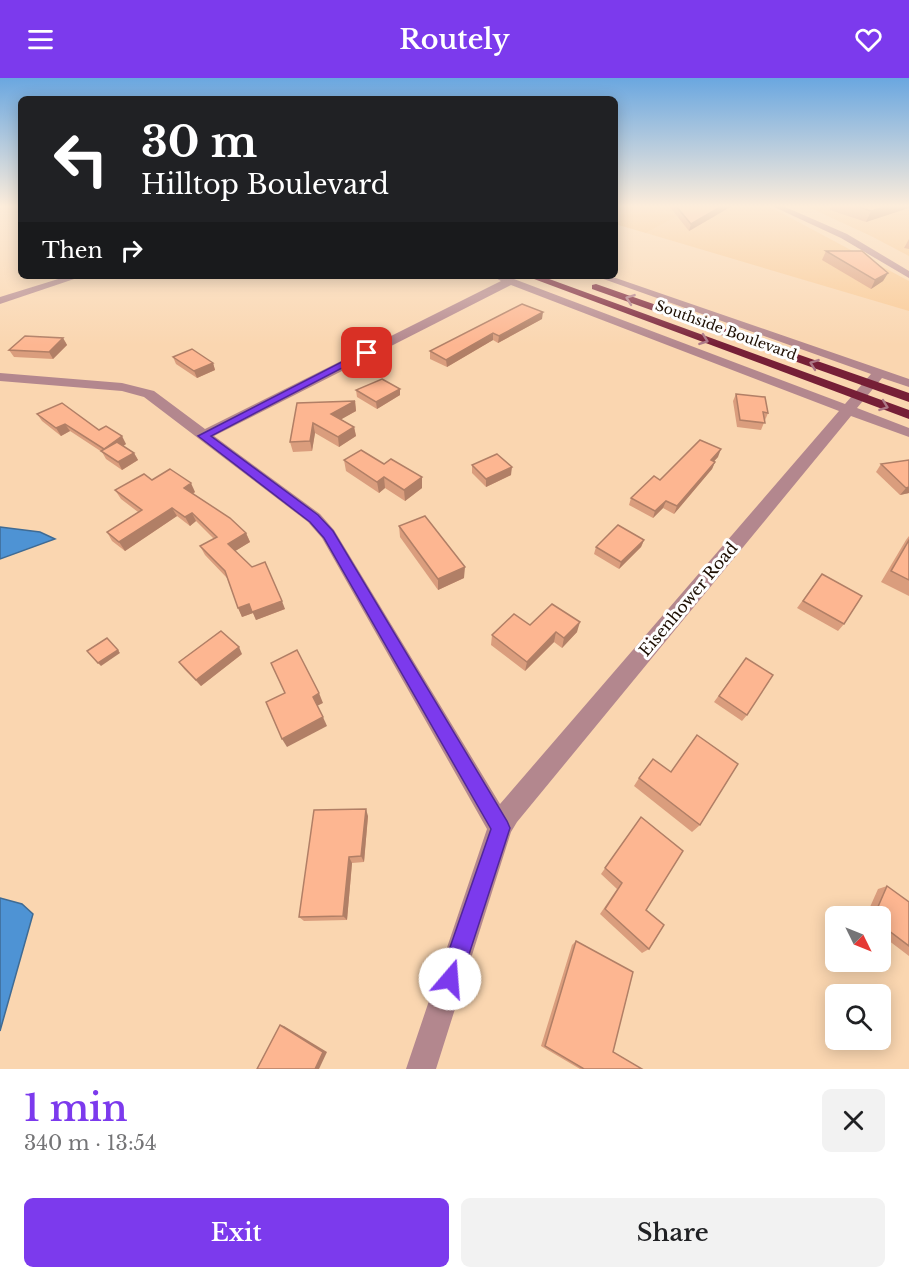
<!DOCTYPE html>
<html lang="en">
<head>
<meta charset="utf-8">
<style>
  :root { --surface:#fff; --page:#f2f2f2; --text:#202124; --muted:#757577; --accent:#7c3aed }
  body { margin:0; font-family:"Libre Baskerville",serif; background:var(--page); color:var(--text); height:100vh; display:flex; flex-direction:column; font-size:22px; white-space:nowrap }
  * { box-sizing:border-box; margin:0 }
  p { font-size:20px; color:var(--muted) }
  .icon { flex:none; width:33px; height:33px; fill:none; stroke:currentColor; stroke-width:2; stroke-linecap:round; stroke-linejoin:round }
  .map { position:relative; height:991px; overflow:hidden }
  .details { display:flex; flex-direction:column; background:var(--surface); flex:1 }
  .details>* { flex:none }
  .hud { position:absolute; left:18px; top:18px; width:600px; height:183px; border-radius:9px; box-shadow:0 3px 15px #0003; background:#202124; color:#fff; overflow:hidden }
  .needle { width:39px; rotate:133deg }
  .buttons { position:absolute; left:825px; top:828px; display:grid; gap:12px }
  .buttons a { display:grid; place-items:center; width:66px; height:66px; border-radius:9px; background:var(--surface); box-shadow:0 3px 15px #0003; font-size:30px }
  .pin { position:absolute; display:grid; place-items:center; width:51px; height:51px; color:#fff; margin:-26px; border-radius:12px; box-shadow:0 3px 9px #0006 }
  .me { position:absolute; width:66px; margin:-33px; rotate:18deg; stroke-linejoin:round; filter:drop-shadow(0 0 4px #0008) }
  .turn { display:flex; align-items:center; gap:21px; height:126px; padding:0 24px; font-size:27px }
  .turn .icon { width:78px; height:78px; stroke-width:2.5 }
  .turn b { display:block; font-size:42px; line-height:51px }
  .then { display:flex; align-items:center; height:57px; padding:0 24px; background:#0003; gap:12px; font-size:22px }
  .round { display:grid; place-items:center; flex:none; width:63px; height:63px; border-radius:9px; background:var(--page) }
  .summary { display:flex; align-items:center; justify-content:space-between; height:102px; padding:0 24px }
  h1 { font-size:36px; font-weight:600; line-height:45px; color:var(--accent) }
  .cta { display:flex; gap:12px; margin-top:auto; padding:12px 24px }
  .cta a { flex:1; height:69px; border-radius:9px; background:var(--accent); color:#fff; font-size:24px; font-weight:600; line-height:69px; text-align:center }
  .cta a+a { background:var(--page); color:var(--text) }
  header { display:flex; justify-content:space-between; align-items:center; height:78px; padding:0 24px; background:var(--accent); color:#fff; font-size:27px; font-weight:600 }
  .map>svg:first-child { display:block }
  .built { fill:#f9c892 }
  .green { fill:#f8c286 }
  .water { fill:#4e93d4; stroke:#3f6b94; stroke-width:1.5 }
  .lines { fill:none; stroke-linecap:round; stroke-linejoin:round }
  .minor { fill:#b3878e; fill-rule:evenodd }
  .highway { fill:#761f37; fill-rule:evenodd }
  .wall { fill:#da9d7d }
  .shaded-wall { fill:#b17f66 }
  .building { fill:#fdb691; stroke:#b17f66; stroke-width:1.5 }
  .oneway { stroke:#ac7887 }
  .route { fill:#7c3aed; stroke:#51269a; stroke-width:1.5 }
  .labels { text-anchor:middle; stroke-width:6; stroke-linejoin:round; paint-order:stroke }
  .far-street-label { font-size:14px; fill:#1c0d00; stroke:#fefefe }
  .street-label { font-size:16px; fill:#1c0d00; stroke:#fefefe }
</style>
</head>
<body>
<header><svg class="icon" aria-label="menu" viewBox="0 0 24 24"><path d="M4 6h16M4 12h16M4 18h16"/></svg>Routely<svg class="icon" aria-label="heart" viewBox="0 0 24 24"><path d="M12 20l-8-8c-3-5 5-10 8-4 3-6 11-1 8 4z"/></svg></header>
<div class="map">
<svg width="909" height="991" viewBox="0 0 909 991">
  <rect width="100%" height="100%" fill="#fad6b0"/>
  <g class="built">
    <polygon points="639,128 767,128 774,131 909,203 909,233 646,155 676,138"/>
    <polygon points="806,128 909,128 909,178 871,158"/>
  </g>
  <polygon class="green" points="615,128 639,128 677,138 646,155 615,146"/>
  <g class="water">
    <polygon points="0,449 40,454 55,461 0,481"/>
    <polygon points="0,820 22,826 33,836 0,953"/>
  </g>
  <g class="lines">
    <g class="minor">
      <polygon points="772,128 783,128 847,156 909,193 909,200 841,160"/>
      <polygon points="68,198 83,198 0,226 0,219"/>
      <path d="M 492,198 L 506,198 L 845,326 L 871,296 L 595,198 L 610,198 L 909,301 L 909,309 L 882,300 L 857,330 L 909,350 L 909,359 L 851,338 L 517,744 L 511,754 L 436,991 L 406,991 L 487,751 L 322,460 L 308,444 L 144,319 L 122,313 L 0,303 L 0,295 L 122,305 L 154,313 L 205,351 L 501,203 ZM 511,207 L 839,333 L 500,726 L 334,452 L 320,436 L 214,358 Z"/>
    </g>
    <g class="highway">
      <polygon points="526,198 541,198 909,332 909,341"/>
      <polygon points="596,206 909,315 909,324 592,211 592,207"/>
    </g>
  </g>
  <g class="wall">
    <polygon points="669,128 732,128 689,153"/>
    <polygon points="831,128 909,128 866,144 830,132"/>
    <polygon points="909,161 909,171 904,170"/>
    <polygon points="826,173 888,195 883,203 871,211 822,182"/>
    <polygon points="542,241 498,265 493,262 447,289 430,281 430,273"/>
    <polygon points="63,260 67,267 53,281 14,279 9,272"/>
    <polygon points="173,279 213,285 215,292 197,300 176,286"/>
    <polygon points="400,311 400,317 377,331 357,319 356,312"/>
    <polygon points="736,316 768,335 761,352 737,349 733,323"/>
    <polygon points="355,323 356,333 341,341 354,349 356,358 339,369 315,355 312,373 293,374 290,364 297,325"/>
    <polygon points="37,336 99,352 126,366 123,368 134,375 138,382 122,392 106,381 102,374 70,353 61,358 42,343"/>
    <polygon points="718,379 714,383 715,384 712,391 674,436 663,430 653,440 629,427 631,420 660,402"/>
    <polygon points="344,382 422,410 405,423 385,410 379,415 346,393"/>
    <polygon points="909,382 909,415 900,417 876,394 881,386"/>
    <polygon points="472,387 511,397 486,409 472,395"/>
    <polygon points="152,402 195,414 193,416 246,455 250,464 235,473 285,531 256,542 253,535 242,539 227,500 205,477 200,468 214,461 196,443 190,448 177,438 125,473 112,463 107,454 138,434 121,421 115,412"/>
    <polygon points="399,448 464,500 438,512 400,459"/>
    <polygon points="909,458 909,518 881,504 906,462"/>
    <polygon points="644,462 641,469 619,491 594,476 596,469"/>
    <polygon points="822,496 844,546 838,553 797,530"/>
    <polygon points="530,547 577,554 562,570 554,564 525,593 491,567 492,557"/>
    <polygon points="242,576 201,608 184,591 179,584"/>
    <polygon points="746,580 747,637 742,643 714,624"/>
    <polygon points="670,694 700,747 692,754 634,708 639,700"/>
    <polygon points="368,738 364,784 352,785 347,842 304,843 299,839"/>
    <polygon points="641,739 649,871 642,875 600,836 617,811 601,796"/>
    <polygon points="887,808 909,824 909,878 880,856 880,838 866,838 878,811"/>
    <polygon points="576,863 613,974 642,991 580,991 541,968 572,867"/>
  </g>
  <g class="shaded-wall">
    <polygon points="722,128 732,128 689,153 691,146"/>
    <polygon points="887,128 909,128 909,130 866,144 871,133"/>
    <polygon points="888,195 883,203 871,211 875,202"/>
    <polygon points="543,234 542,241 498,265 499,258"/>
    <polygon points="493,255 493,262 447,289 446,282"/>
    <polygon points="63,260 67,267 53,281 49,274"/>
    <polygon points="213,285 215,292 197,300 194,293"/>
    <polygon points="400,311 400,317 377,331 376,324"/>
    <polygon points="355,323 356,333 333,346 331,336"/>
    <polygon points="313,345 315,355 312,373 310,363"/>
    <polygon points="65,346 70,353 61,358 56,350"/>
    <polygon points="354,349 356,358 339,369 338,359"/>
    <polygon points="122,358 126,366 109,378 104,371"/>
    <polygon points="721,371 718,379 708,390 711,382"/>
    <polygon points="134,375 138,382 122,392 118,384"/>
    <polygon points="715,384 712,391 674,436 677,428"/>
    <polygon points="512,389 511,397 486,409 486,401"/>
    <polygon points="384,399 385,410 379,415 377,404"/>
    <polygon points="422,399 422,410 405,423 404,412"/>
    <polygon points="191,405 195,414 188,418 184,410"/>
    <polygon points="909,409 909,415 900,417 906,410"/>
    <polygon points="666,423 663,430 653,440 655,433"/>
    <polygon points="172,430 177,438 125,473 119,464"/>
    <polygon points="192,435 196,443 190,448 185,439"/>
    <polygon points="246,455 250,464 232,475 228,466"/>
    <polygon points="644,462 641,469 619,491 621,484"/>
    <polygon points="465,489 464,500 438,512 438,501"/>
    <polygon points="282,523 285,531 256,542 253,535 242,539 238,530 249,526"/>
    <polygon points="580,544 577,554 562,570 564,560"/>
    <polygon points="556,554 554,564 525,593 527,584"/>
    <polygon points="239,569 242,576 201,608 196,602"/>
    <polygon points="118,572 120,575 101,588 98,585"/>
    <polygon points="319,615 323,625 317,628 313,619"/>
    <polygon points="323,639 327,648 287,669 282,661"/>
    <polygon points="366,731 368,738 364,784 361,778"/>
    <polygon points="349,779 352,785 347,842 343,838"/>
    <polygon points="280,947 284,948 327,974 319,991 315,991"/>
  </g>
  <g class="building">
    <polygon points="676,128 722,128 691,146"/>
    <polygon points="856,128 887,128 871,133"/>
    <polygon points="826,173 862,173 888,195 875,202"/>
    <polygon points="522,226 543,234 499,258 493,255 446,282 430,273"/>
    <polygon points="25,258 63,260 49,274 9,272"/>
    <polygon points="192,271 213,285 194,293 173,279"/>
    <polygon points="382,301 400,311 376,324 356,312"/>
    <polygon points="736,316 765,319 768,335 763,334 765,345 740,342"/>
    <polygon points="355,323 331,336 354,349 338,359 313,345 310,363 290,364 297,325"/>
    <polygon points="62,325 99,352 106,348 122,358 104,371 65,346 56,350 37,336"/>
    <polygon points="700,362 721,371 711,382 715,384 677,428 666,423 655,433 631,420 654,398 660,402"/>
    <polygon points="117,364 134,375 118,384 101,373"/>
    <polygon points="361,372 384,386 391,381 422,399 404,412 384,399 377,404 344,382"/>
    <polygon points="497,376 512,389 486,401 472,387"/>
    <polygon points="909,382 909,409 906,410 881,386"/>
    <polygon points="170,391 191,405 184,410 230,440 246,455 228,466 252,489 265,484 282,523 252,534 249,526 238,530 225,493 200,468 217,459 192,435 185,439 172,430 119,464 107,454 142,432 115,412 144,396 152,402"/>
    <polygon points="425,438 465,489 438,501 399,448"/>
    <polygon points="618,447 644,462 621,484 596,469"/>
    <polygon points="909,462 909,502 891,493"/>
    <polygon points="822,496 862,518 844,546 803,523"/>
    <polygon points="552,526 580,544 564,560 556,554 527,584 492,557 514,536 530,547"/>
    <polygon points="221,553 239,569 196,602 179,584"/>
    <polygon points="107,560 118,572 98,585 87,573"/>
    <polygon points="297,572 319,615 313,619 323,639 282,661 266,624 285,615 271,585"/>
    <polygon points="746,580 773,597 747,637 719,618"/>
    <polygon points="697,657 738,686 700,747 639,700 653,681 671,694"/>
    <polygon points="366,731 361,778 349,779 343,838 299,839 314,732"/>
    <polygon points="641,739 683,773 646,832 664,847 649,871 605,831 622,805 605,790"/>
    <polygon points="887,808 909,824 909,868 880,846 880,838 874,838"/>
    <polygon points="576,863 633,894 613,974 642,991 584,991 545,968"/>
    <polygon points="280,947 323,974 315,991 257,991"/>
  </g>
  <defs><path id="oneway-chevron" d="M-2-3.5L2.5 0L-2 3.5" fill="none" stroke-width="1.6" stroke-linecap="round" stroke-linejoin="round" transform="scale(1.5)"/></defs>
  <g class="oneway">
    <use href="#oneway-chevron" transform="translate(630 221) rotate(-160)"/>
    <use href="#oneway-chevron" transform="translate(704 262) rotate(20)"/>
    <use href="#oneway-chevron" transform="translate(814 286) rotate(-160)"/>
    <use href="#oneway-chevron" transform="translate(884 328) rotate(20)"/>
  </g>
  <linearGradient id="sky" x2="0" y2="1"><stop stop-color="#6aa7e0"/><stop offset="0.48" stop-color="#fdeddb"/><stop offset="1" stop-color="#fdeddb" stop-opacity="0"/></linearGradient>
  <rect width="909" height="267" fill="url(#sky)"/>
  <polygon class="route" points="363,273 371,275 211,358 318,437 333,453 507,743 510,750 461,901 458,908 450,912 442,908 439,901 491,751 324,460 310,444 198,358"/>
  <g class="labels">
    <g class="far-street-label">
      <text transform="translate(726 252) rotate(20)" y="5">Southside Boulevard</text>
    </g>
    <g class="street-label">
      <text transform="translate(688 521) rotate(-50)" y="6">Eisenhower Road</text>
    </g>
  </g>
</svg>
<div class="buttons">
<a><svg class="needle" viewBox="-14 -14 28 28"><path d="M0-13l5 13h-10z" fill="#e53935"/><path d="M0 13l5-13h-10z" fill="#757577"/></svg></a>
<a><svg class="icon" aria-label="search" viewBox="0 0 24 24"><circle cx="10" cy="10" r="6"/><path d="M15 15l6 6"/></svg></a>
</div>
<div class="pin" style="left:367px;top:275px;background:#d93025"><svg class="icon" aria-label="arrive" viewBox="0 0 24 24"><path d="M6 21V4h12l-3 4 3 4H6"/></svg></div>
<svg class="me" style="left:450px;top:901px" viewBox="-20 -20 40 40"><circle r="19" fill="#fff"/><path d="M0-13L10 11 0 6-10 11z" fill="#7c3aed"/></svg>
<div class="hud">
<div class="turn"><svg class="icon" aria-label="left" viewBox="0 0 24 24"><path d="M17 20v-9H6M10 6l-5 5 5 5"/></svg><div><b>30 m</b>Hilltop Boulevard</div></div>
<div class="then">Then<svg class="icon" aria-label="right" viewBox="0 0 24 24"><path d="M7 20v-9h11M14 6l5 5-5 5"/></svg></div>
</div>
</div>
<section class="details">
<div class="summary"><div><h1>1 min</h1><p>340 m · 13:54</p></div><a class="round"><svg class="icon" aria-label="close" viewBox="0 0 24 24"><path d="M6 6l12 12M18 6L6 18"/></svg></a></div>
<div class="cta"><a>Exit</a><a>Share</a></div>
</section>
</body>
</html>
